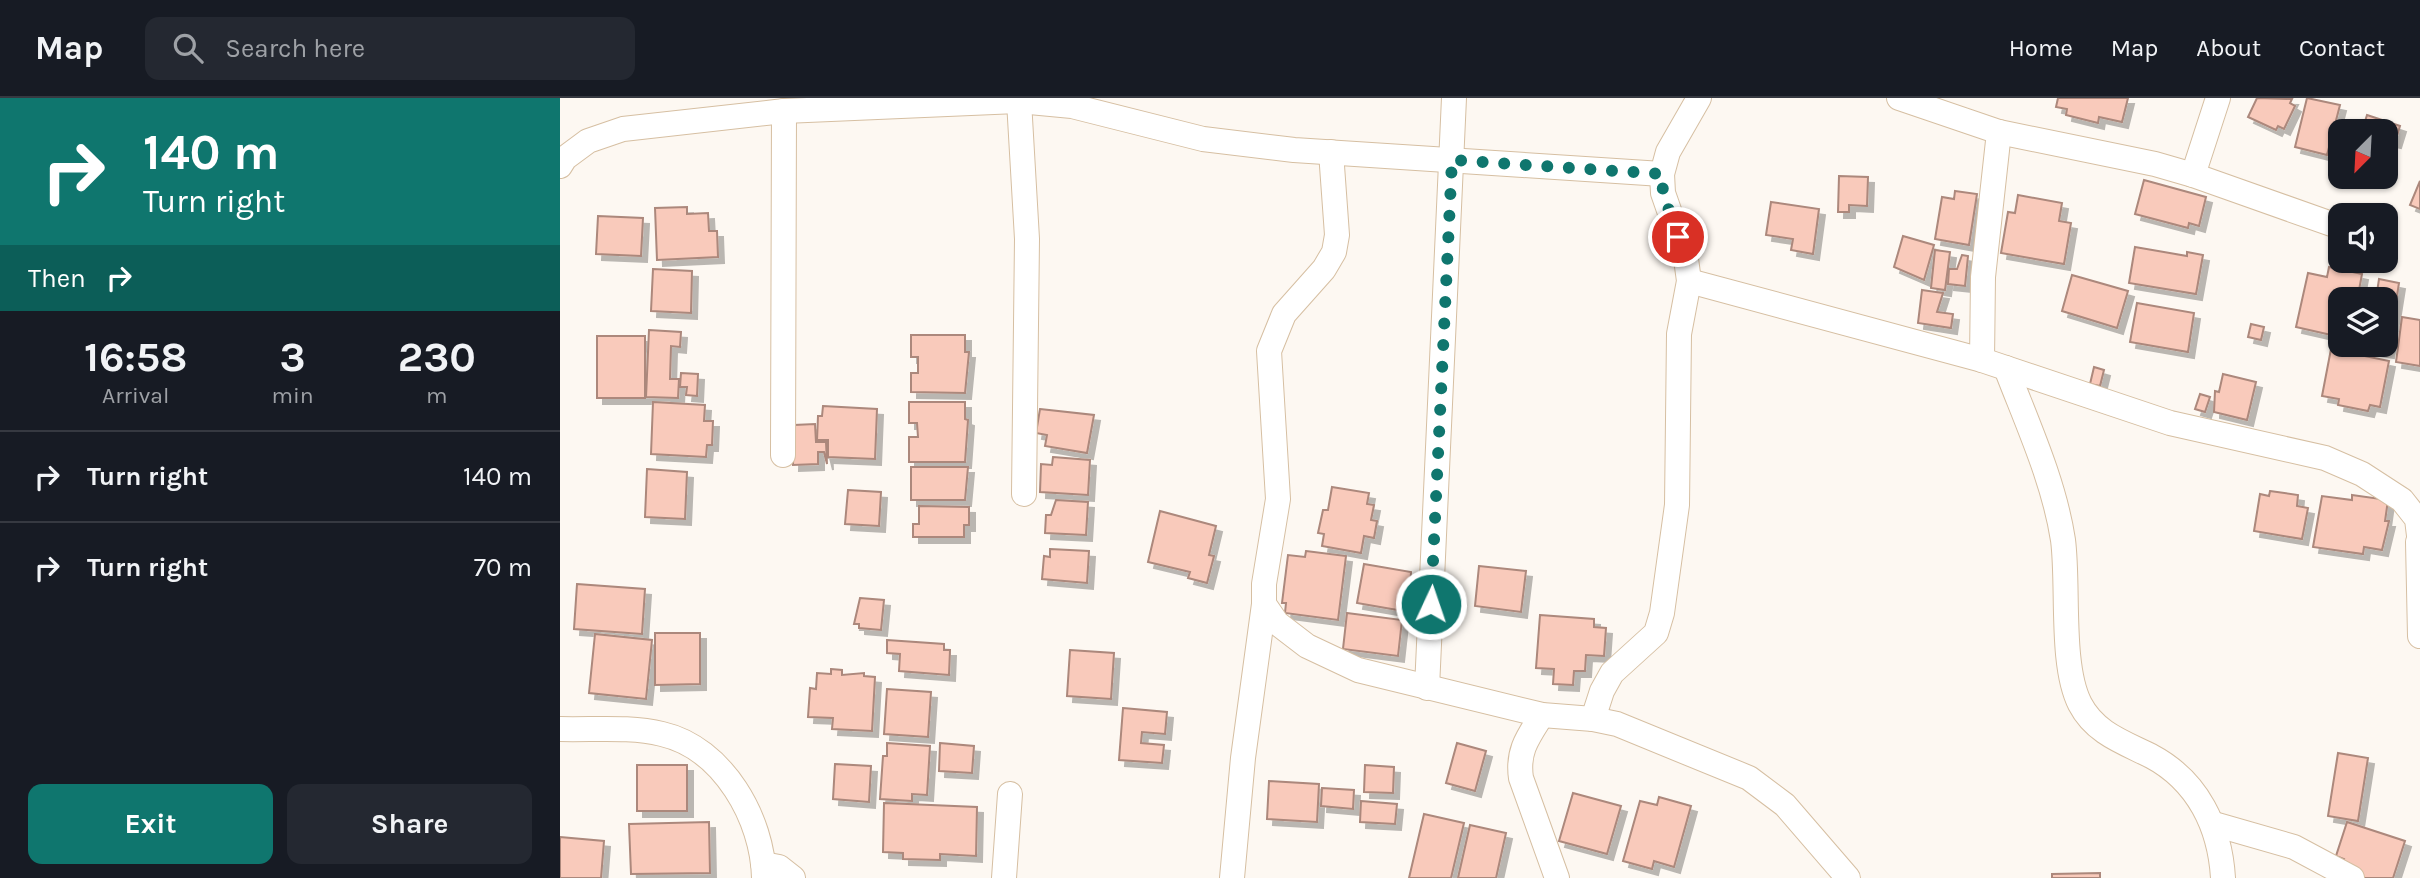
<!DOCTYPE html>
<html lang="en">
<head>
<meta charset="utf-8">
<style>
  :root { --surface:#171b24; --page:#242831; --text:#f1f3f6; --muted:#9ea1a6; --line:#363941; --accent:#0f766e }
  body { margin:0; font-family:Karla,sans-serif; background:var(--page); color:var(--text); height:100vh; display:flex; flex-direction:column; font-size:26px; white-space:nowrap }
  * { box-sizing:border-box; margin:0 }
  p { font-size:23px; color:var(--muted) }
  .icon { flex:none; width:38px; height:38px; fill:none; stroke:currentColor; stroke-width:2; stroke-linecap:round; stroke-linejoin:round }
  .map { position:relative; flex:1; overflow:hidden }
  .side { display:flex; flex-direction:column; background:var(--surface); width:560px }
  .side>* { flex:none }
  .top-card { background:#0f766e; color:#fff; overflow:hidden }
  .needle { width:46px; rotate:204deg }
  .tools { position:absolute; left:1768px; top:21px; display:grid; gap:14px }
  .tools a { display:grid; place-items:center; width:70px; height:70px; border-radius:14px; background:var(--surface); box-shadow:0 2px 5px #0004; font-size:35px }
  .pin { position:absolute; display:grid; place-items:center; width:60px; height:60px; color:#fff; margin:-30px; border:4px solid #fff; border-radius:50%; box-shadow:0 2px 7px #0007 }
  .me { position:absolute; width:77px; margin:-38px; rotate:3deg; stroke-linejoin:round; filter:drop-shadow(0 0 5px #0008) }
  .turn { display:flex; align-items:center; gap:24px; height:147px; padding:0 28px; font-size:32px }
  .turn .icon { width:91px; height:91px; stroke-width:2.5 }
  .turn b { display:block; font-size:49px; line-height:60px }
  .then { display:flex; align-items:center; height:66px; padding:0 28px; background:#0003; gap:14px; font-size:26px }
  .eta { display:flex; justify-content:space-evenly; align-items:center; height:119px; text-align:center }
  .eta b { font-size:42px; font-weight:700; line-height:49px }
  .cta { display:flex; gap:14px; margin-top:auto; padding:14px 28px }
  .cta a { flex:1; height:80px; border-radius:14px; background:var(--accent); color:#fff; font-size:28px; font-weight:700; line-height:80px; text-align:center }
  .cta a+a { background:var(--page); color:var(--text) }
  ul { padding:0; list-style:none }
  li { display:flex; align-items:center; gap:21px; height:91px; padding:0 28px; border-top:2px solid var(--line) }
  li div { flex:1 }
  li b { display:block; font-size:26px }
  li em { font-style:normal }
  header { display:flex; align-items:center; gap:42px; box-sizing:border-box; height:98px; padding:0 35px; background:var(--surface); border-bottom:2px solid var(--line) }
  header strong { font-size:33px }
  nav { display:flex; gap:38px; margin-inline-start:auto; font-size:24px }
  .search { width:490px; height:63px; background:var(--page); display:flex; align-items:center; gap:18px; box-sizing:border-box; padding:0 24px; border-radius:14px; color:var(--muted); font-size:26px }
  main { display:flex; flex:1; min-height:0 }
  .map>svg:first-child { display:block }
  .building { fill:#f9cabb; stroke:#ac887c; stroke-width:2; filter:url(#shadow) }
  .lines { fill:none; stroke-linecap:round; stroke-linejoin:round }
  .minor-casing { stroke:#d6bfa2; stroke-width:26 }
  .minor { stroke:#fff; stroke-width:24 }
  .route { stroke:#0f766e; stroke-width:12; stroke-dasharray:0 21.6 }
</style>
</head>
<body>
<header>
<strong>Map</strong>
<div class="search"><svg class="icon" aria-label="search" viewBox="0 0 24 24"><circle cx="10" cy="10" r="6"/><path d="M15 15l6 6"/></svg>Search here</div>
<nav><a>Home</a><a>Map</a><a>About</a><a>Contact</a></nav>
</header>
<main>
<section class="side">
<div class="top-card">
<div class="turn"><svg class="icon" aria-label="right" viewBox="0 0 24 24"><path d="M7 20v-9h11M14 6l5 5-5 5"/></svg><div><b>140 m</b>Turn right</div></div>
<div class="then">Then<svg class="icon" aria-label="right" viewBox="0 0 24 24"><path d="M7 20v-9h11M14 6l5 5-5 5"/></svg></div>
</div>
<div class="eta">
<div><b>16:58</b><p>Arrival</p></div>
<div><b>3</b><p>min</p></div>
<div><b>230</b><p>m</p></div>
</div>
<ul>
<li><svg class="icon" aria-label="right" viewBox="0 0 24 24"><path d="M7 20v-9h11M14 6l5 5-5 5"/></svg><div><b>Turn right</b></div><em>140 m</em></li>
<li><svg class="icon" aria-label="right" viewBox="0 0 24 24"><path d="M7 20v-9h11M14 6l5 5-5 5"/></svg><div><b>Turn right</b></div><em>70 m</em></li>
</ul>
<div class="cta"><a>Exit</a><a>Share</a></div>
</section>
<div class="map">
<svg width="1860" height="780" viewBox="0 0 1860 780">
  <defs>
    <filter id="shadow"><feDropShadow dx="6" dy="6" stdDeviation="0" flood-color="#0004"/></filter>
  </defs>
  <rect width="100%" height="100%" fill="#fdf8f2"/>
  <g class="building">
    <polygon points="1498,0 1568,0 1562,24 1539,19 1538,25 1506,17 1507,11 1496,9"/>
    <polygon points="1697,0 1732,1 1730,5 1735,8 1724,31 1718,28 1716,32 1688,19"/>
    <polygon points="1747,0 1780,7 1767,57 1735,49"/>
    <polygon points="1807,17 1840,28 1835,44 1830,43 1829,48 1825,47 1825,33 1802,33"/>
    <polygon points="1279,78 1308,79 1307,108 1289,107 1289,114 1278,114"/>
    <polygon points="1584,82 1646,99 1639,128 1629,125 1628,130 1575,116"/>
    <polygon points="1860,83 1860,111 1850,107"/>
    <polygon points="1395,93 1417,96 1409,147 1375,141 1382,99 1394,101"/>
    <polygon points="1458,97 1502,105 1499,123 1511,125 1504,166 1441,155 1448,114 1455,115"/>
    <polygon points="1211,104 1259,111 1253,156 1231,152 1233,141 1206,137"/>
    <polygon points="127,109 127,116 148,115 149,133 157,133 158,159 97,162 95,110"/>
    <polygon points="38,118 83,120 81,158 36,156"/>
    <polygon points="1343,138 1374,147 1364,182 1334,169"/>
    <polygon points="1575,149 1627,158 1627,154 1643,157 1636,196 1569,185"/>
    <polygon points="1375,152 1390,154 1385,192 1371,190"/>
    <polygon points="1402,157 1408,158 1405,188 1388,186 1389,171 1397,171"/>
    <polygon points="1769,169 1802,176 1799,192 1809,195 1808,201 1780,201 1780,239 1736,229 1748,175 1767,179"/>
    <polygon points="93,171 132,173 131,215 91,213"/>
    <polygon points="1512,177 1568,193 1557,230 1502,213"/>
    <polygon points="1819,181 1839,185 1828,254 1808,251 1809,247 1825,247 1825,201 1816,201"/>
    <polygon points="1362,192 1383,195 1377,214 1393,216 1391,230 1358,225"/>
    <polygon points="1577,205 1634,215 1628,254 1570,244"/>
    <polygon points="1842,219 1860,222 1860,268 1836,264"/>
    <polygon points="1691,226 1704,229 1701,242 1688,239"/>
    <polygon points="89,232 121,234 120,249 111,248 110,281 119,281 118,300 86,299"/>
    <polygon points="351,237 405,237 405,254 409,254 405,295 351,294 351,275 358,275 358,259 351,259"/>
    <rect x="37" y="238" width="48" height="62"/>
    <polygon points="1771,251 1829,263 1820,309 1810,307 1808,313 1778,307 1779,301 1762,298"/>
    <polygon points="1534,269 1544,272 1540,288 1530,286"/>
    <polygon points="121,275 138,276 137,298 126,297 127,289 120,289"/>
    <polygon points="1663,276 1696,284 1687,322 1654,314 1655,293 1659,294"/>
    <polygon points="1640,296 1650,299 1645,314 1635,311"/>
    <polygon points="93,304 145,307 144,323 153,323 152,347 147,347 146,359 91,356"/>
    <polygon points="349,304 405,304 405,321 408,322 405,364 349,364 349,339 358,339 357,325 349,325"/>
    <polygon points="263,308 317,311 315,361 268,359 268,342 257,342 258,318 262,318"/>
    <polygon points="480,311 534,317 527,355 485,348 487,337 476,335"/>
    <polygon points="255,326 256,344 266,344 267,366 264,354 258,354 258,366 233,367 234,327"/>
    <polygon points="493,359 530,362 528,397 480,394 481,366 492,367"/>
    <polygon points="351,369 408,369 405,402 351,402"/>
    <polygon points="87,371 127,374 125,421 85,419"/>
    <polygon points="772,389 809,395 807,406 814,407 811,422 817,423 814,440 804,438 801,455 762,448 764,436 758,435 763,412 768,412"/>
    <polygon points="288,392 321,394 319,428 285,426"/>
    <polygon points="1710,393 1738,397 1737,408 1748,410 1742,441 1694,433 1700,396 1709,398"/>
    <polygon points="1792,397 1828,402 1825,423 1829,423 1822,452 1804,449 1803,456 1753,449 1762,398 1792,402"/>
    <polygon points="496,402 528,404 526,437 485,435 486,417 491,417"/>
    <polygon points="359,408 409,409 409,427 404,427 404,439 353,439 353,426 359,426"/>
    <polygon points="600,413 656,428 649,457 654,458 647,485 628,480 630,474 588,464"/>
    <polygon points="490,451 529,453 527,485 482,481 484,458 490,459"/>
    <polygon points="746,453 786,458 778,522 725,515 726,505 722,505 728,457 745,459"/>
    <polygon points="804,466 851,474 849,514 797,505"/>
    <polygon points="919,468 966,473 961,514 915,508"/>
    <polygon points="17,486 85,491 82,536 14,531"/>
    <polygon points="300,500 324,502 321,532 299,530 299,526 294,526"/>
    <polygon points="787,515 842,522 838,558 783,551"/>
    <polygon points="980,517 1034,521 1034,529 1046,530 1044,558 1026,557 1025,573 1014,573 1013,587 993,586 994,571 976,570"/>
    <polygon points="95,535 140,535 140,586 95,587"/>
    <polygon points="35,536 92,542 86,601 29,595"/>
    <polygon points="327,542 384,546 384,552 390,552 389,577 339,573 340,556 327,555"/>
    <polygon points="510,552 554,555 551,601 507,598"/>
    <polygon points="271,571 282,572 282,577 304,575 304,578 315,579 312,633 272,631 273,620 248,619 250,590 256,591 257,575 271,576"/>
    <polygon points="327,591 371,594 368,639 324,636"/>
    <polygon points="563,610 607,614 605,636 582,634 581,645 604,647 602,665 559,662"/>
    <polygon points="327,645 370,648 367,697 352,696 352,703 320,701 323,658 327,658"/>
    <polygon points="380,645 414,648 412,675 379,673"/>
    <polygon points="897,645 926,653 915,693 886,685"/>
    <polygon points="1778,655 1808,660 1798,723 1768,718"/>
    <polygon points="275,666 311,668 309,704 273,701"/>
    <rect x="77" y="667" width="50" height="46"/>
    <polygon points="805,667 834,669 833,695 804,694"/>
    <polygon points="709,683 759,686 757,724 707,721"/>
    <polygon points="762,690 794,692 793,711 761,708"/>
    <polygon points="1013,695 1061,708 1047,756 999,743"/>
    <polygon points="1099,699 1131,708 1114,769 1094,763 1092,771 1063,763 1080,703 1097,707"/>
    <polygon points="801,703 837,706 835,726 800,724"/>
    <polygon points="324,705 417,709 416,758 380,756 380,762 343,761 343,755 323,754"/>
    <polygon points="864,716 904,725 891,780 849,780"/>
    <polygon points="149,724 150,775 71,776 69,726"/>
    <polygon points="1787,724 1845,743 1833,780 1799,780 1780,773 1784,761 1776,758"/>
    <polygon points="910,727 946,735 936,780 898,780"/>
    <polygon points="0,739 44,743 41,780 0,780"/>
    <polygon points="1540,775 1540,780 1492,780 1492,776"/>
  </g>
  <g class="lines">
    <g class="minor-casing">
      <g id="minor">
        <polyline points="1339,0 1439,34 1595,66 1633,77 1780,129"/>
        <polyline points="459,3 467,141 464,396"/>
        <polyline points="771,54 777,137 774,154 764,171 724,216 709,253 718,401 704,486 704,506 717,525 747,548 798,572 982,617 1033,621 1057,626 1189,680 1225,707 1288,780"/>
        <polyline points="0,68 5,60 28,43 63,31 224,13 459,3 512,8 643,41 734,52 1102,76"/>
        <polyline points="1633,77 1658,0"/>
        <polyline points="1129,183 1422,262 1610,325 1765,360 1802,376 1842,402 1857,421 1860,446"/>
        <polyline points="1422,262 1423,179 1439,34"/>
        <path d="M 1446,270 C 1467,325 1494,383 1503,442 C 1509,488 1500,567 1520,606 C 1535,635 1563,644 1591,658 C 1638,683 1660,729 1663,780"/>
        <polyline points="223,357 224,13"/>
        <polyline points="1858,444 1860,538"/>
        <polyline points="867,590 894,0"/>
        <path d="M 982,617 C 968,639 957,653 961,680 L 997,780"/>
        <polyline points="1033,621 1042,593 1052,575 1096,535 1102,515 1117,407 1119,236 1129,183 1126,161 1103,95 1102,76 1108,54 1139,0"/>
        <path d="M 0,631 C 33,632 70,628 102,636 C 163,650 203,721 204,780"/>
        <polyline points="1654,726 1734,749 1792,780"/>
        <polyline points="203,766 219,769 233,780"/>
        <polyline points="444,780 450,696"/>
        <polyline points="672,780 683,660 704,506"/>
      </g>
    </g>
    <use href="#minor" class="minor"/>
  </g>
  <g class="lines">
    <polyline class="route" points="871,506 892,62 1102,76 1103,95 1118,139"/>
  </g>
</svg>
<div class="tools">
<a><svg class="needle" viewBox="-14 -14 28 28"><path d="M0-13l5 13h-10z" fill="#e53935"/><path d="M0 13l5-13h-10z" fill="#9ea1a6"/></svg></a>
<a><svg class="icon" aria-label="sound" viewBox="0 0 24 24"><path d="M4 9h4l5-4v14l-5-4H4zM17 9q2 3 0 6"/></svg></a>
<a><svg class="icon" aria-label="layers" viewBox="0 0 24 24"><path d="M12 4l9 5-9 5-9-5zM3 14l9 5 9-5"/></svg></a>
</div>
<div class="pin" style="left:1118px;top:139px;background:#d93025"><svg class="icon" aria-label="arrive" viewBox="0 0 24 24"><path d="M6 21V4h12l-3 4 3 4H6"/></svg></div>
<svg class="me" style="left:871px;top:506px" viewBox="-20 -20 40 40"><circle r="17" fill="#0f766e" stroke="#fff" stroke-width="3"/><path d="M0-11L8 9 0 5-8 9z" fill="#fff"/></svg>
</div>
</main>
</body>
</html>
